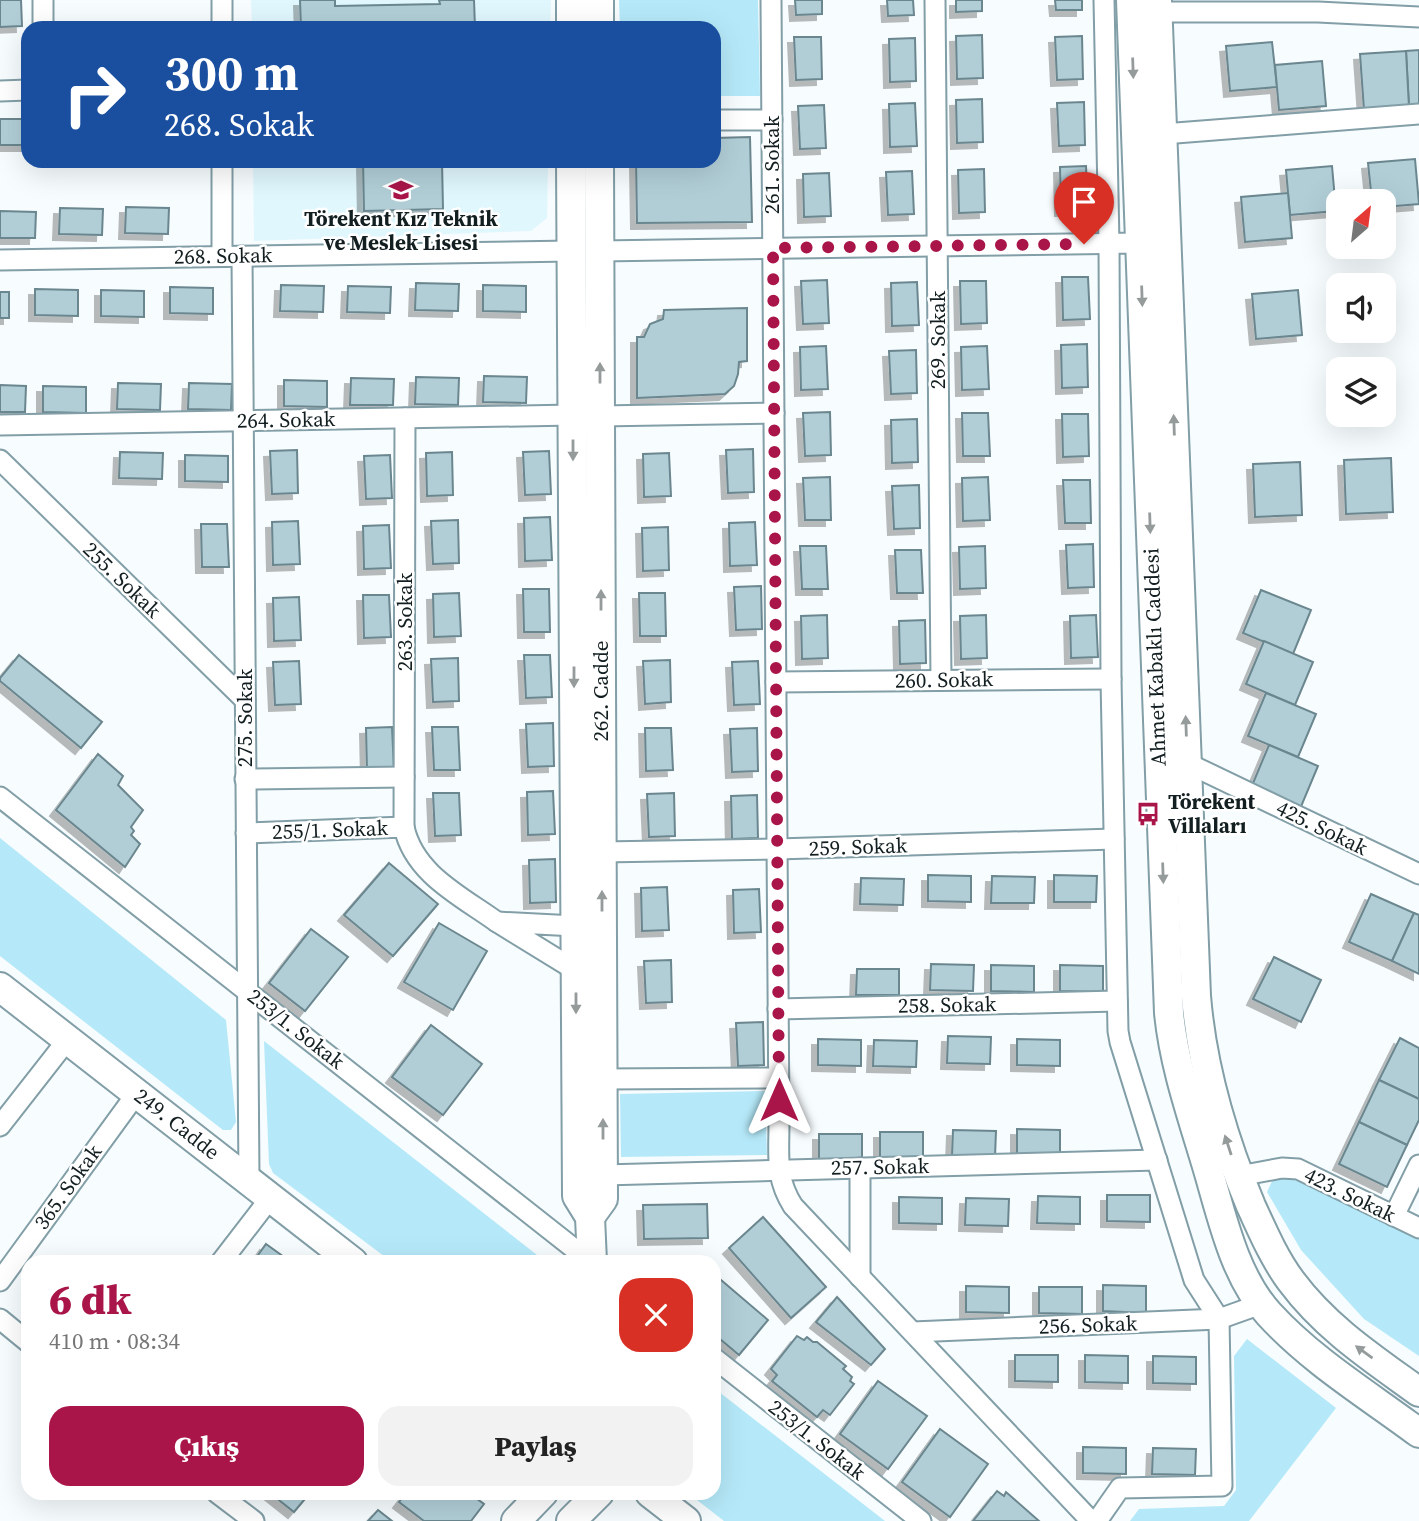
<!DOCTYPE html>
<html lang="tr">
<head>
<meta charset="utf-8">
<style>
  :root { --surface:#fff; --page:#f2f2f2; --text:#222; --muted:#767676; --accent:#a91549 }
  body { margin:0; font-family:"Source Serif 4",serif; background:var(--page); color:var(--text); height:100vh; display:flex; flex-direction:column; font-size:26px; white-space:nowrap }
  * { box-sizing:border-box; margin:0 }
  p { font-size:23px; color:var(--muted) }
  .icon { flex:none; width:38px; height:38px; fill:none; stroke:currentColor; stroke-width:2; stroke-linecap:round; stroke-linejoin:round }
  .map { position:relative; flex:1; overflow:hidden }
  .sheet { position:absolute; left:21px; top:1255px; width:700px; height:245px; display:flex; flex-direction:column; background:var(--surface); border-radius:21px; box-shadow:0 7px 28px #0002 }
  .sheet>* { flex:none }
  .guide { position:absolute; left:21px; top:21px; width:700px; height:147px; border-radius:21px; box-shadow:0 7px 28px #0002; background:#1a4fa0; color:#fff; overflow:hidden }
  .needle { width:46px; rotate:28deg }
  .tools { position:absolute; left:1326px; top:189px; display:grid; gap:14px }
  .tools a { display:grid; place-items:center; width:70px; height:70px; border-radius:14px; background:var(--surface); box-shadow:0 7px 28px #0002; font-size:35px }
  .pin { position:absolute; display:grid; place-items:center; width:60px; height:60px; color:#fff; margin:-72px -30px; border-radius:50% 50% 50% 0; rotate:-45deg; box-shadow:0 0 7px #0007 }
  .pin .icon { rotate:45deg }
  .me { position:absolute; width:77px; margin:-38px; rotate:0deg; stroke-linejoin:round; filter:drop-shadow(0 0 5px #0008) }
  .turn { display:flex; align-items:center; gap:24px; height:147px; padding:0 28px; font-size:32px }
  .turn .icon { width:91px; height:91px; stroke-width:2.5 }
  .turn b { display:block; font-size:49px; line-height:60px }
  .round { display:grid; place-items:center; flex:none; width:74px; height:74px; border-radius:21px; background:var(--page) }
  .overview { display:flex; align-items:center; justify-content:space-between; height:119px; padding:0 28px }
  h1 { font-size:42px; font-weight:800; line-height:52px; color:var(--accent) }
  .cta { display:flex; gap:14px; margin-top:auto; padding:14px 28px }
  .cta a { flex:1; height:80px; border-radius:21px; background:var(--accent); color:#fff; font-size:28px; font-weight:800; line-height:80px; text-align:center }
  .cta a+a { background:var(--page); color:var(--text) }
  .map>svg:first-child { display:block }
  .built { fill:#e0f7fe }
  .green { fill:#b5e9f9 }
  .building { fill:#b1ced7; stroke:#6b868e; stroke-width:2; filter:url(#shadow) }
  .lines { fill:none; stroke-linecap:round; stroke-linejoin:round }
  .street-casing { stroke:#829ea7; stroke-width:23 }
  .secondary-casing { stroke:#829ea7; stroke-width:32 }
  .street { stroke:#fff; stroke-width:19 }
  .secondary { stroke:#fff; stroke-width:28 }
  .oneway { fill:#959a9b }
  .route { stroke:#a91549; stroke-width:12; stroke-dasharray:0 21.6 }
  .labels { text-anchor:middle; stroke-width:5; stroke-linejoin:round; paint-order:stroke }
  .street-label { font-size:21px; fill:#131e21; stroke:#fff }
  .poi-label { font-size:21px; font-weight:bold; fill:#131e21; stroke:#fff }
</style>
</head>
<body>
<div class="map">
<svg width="1419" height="1521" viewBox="0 0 1419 1521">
  <defs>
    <filter id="shadow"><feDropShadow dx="-6" dy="6" stdDeviation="0" flood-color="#0004"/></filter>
  </defs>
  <rect width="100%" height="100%" fill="#f7fcfe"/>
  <g class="built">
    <polygon points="251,0 551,0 550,28 252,28"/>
    <polygon points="253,161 548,161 547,218 531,231 254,241"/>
  </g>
  <g class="green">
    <polygon points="619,0 758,0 760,96 714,96 714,28 620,28"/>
    <polygon points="0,838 226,1020 236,1122 231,1130 223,1130 0,956"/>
    <polygon points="264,1041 546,1262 392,1262 273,1173 269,1164"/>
    <polygon points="765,1091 767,1155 621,1157 620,1094"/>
    <polygon points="1284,1174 1419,1239 1419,1356 1364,1319 1301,1250 1267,1192 1273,1179"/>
    <polygon points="1247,1339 1336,1408 1249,1521 1130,1521 1139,1509 1224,1506 1236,1490 1234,1356"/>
    <polygon points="714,1388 885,1521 724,1521 688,1493 714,1493"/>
  </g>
  <g class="building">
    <polygon points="0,0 21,0 22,26 0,27"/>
    <polygon points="300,0 335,0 335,6 440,4 439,0 474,0 475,28 301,28"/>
    <polygon points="795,0 822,0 822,14 796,15"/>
    <polygon points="887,0 913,0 914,15 888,16"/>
    <polygon points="956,0 982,0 982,11 956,12"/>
    <polygon points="1055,0 1082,0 1082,10 1056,10"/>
    <polygon points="186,24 186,28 160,28 160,25"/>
    <polygon points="982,35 983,78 957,79 956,36"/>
    <polygon points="1082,36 1083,79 1057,80 1055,37"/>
    <polygon points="794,37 821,37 822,79 796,80"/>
    <polygon points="915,38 916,81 890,82 889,39"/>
    <polygon points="1272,42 1277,87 1230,91 1226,46"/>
    <polygon points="1419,50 1419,106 1409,107 1406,51"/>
    <polygon points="1406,51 1409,107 1364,110 1360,54"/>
    <polygon points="1322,61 1326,106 1279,110 1275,65"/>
    <polygon points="982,99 983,142 957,143 956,100"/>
    <polygon points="1084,102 1085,145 1059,146 1057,103"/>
    <polygon points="915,103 917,146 890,147 889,104"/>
    <polygon points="824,105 826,148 800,149 798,106"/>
    <rect x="0" y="119" width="28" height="26"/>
    <polygon points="750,137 752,222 637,223 636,161 714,161 714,138"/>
    <polygon points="1415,159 1419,204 1384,207 1384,201 1372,201 1368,163"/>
    <polygon points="363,161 442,161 443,209 364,211"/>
    <polygon points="1086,166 1088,209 1061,210 1060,167"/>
    <polygon points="1332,166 1336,211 1290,215 1286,170"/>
    <polygon points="984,169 985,212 959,213 958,170"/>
    <polygon points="912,171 914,214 888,215 886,172"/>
    <polygon points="829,173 831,216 804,217 803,174"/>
    <polygon points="1288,193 1292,238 1245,242 1241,197"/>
    <polygon points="126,207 169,208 168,234 125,233"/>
    <polygon points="60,208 103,209 102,235 59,234"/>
    <polygon points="0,211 36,212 35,238 0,238"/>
    <polygon points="1062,277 1088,277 1090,319 1063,320"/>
    <polygon points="827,280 829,323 803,324 801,281"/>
    <polygon points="960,281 986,281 987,323 961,324"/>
    <polygon points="917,282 919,325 892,326 891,283"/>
    <polygon points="416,283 459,284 458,311 415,310"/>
    <polygon points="281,285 324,286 323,312 280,311"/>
    <polygon points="483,285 526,286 526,312 483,311"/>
    <polygon points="348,286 391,287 390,313 347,312"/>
    <polygon points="170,287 213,288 213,314 170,313"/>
    <polygon points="35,289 78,290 78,316 35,315"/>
    <polygon points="101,290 144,291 144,317 101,316"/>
    <polygon points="1298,290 1302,335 1256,339 1252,294"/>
    <rect x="0" y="292" width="9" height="26"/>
    <polygon points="747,308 747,361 739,362 738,374 734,386 725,394 637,398 637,337 644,337 650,324 663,319 664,310"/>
    <polygon points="1087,344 1088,387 1062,388 1061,345"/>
    <polygon points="826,346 828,389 801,390 800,347"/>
    <polygon points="987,346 989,389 962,390 961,347"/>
    <polygon points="916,350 917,393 891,394 889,351"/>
    <polygon points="484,376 527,377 526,403 483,402"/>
    <polygon points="416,377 459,378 458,405 415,404"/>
    <polygon points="351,378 394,379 393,405 350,405"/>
    <polygon points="284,380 327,381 327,407 284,406"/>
    <polygon points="118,383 161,384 160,410 117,409"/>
    <polygon points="189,383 232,384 231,410 188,409"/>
    <polygon points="0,385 26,386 25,412 0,412"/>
    <polygon points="43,386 86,387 86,413 43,412"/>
    <polygon points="830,412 831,455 805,456 803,413"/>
    <polygon points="962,413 988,413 990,456 963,456"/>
    <polygon points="1062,414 1088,414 1089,456 1063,457"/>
    <polygon points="917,419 918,462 892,463 891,420"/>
    <polygon points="753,449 754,492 728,493 726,450"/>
    <polygon points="297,450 298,493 272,494 270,451"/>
    <polygon points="549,451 551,494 525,495 523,452"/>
    <polygon points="120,452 163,453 162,479 119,478"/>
    <polygon points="452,452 453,495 427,496 426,453"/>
    <polygon points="669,453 671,496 644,497 643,454"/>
    <polygon points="185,455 228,456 228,482 185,481"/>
    <polygon points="390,455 392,498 366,499 364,456"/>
    <polygon points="1391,458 1393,512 1346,514 1344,460"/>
    <polygon points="1300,462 1302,515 1255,517 1253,464"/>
    <polygon points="830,477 831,520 805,520 803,478"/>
    <polygon points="988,477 990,520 963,521 962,478"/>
    <polygon points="1063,480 1090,480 1091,523 1065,523"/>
    <polygon points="919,485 920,528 894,529 892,486"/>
    <polygon points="550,517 552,560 525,561 524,518"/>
    <polygon points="458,520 459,563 433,564 431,521"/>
    <polygon points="298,521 300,564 273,565 272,522"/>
    <polygon points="755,522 757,565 730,566 729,523"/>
    <polygon points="201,524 227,524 229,567 202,567"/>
    <polygon points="389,525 391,568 364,569 363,526"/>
    <polygon points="668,527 669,570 643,571 642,528"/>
    <polygon points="1093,544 1094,587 1068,588 1066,545"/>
    <polygon points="800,546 826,546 828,589 802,589"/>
    <polygon points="985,546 986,588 960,589 959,547"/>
    <polygon points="895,550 921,550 923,593 897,593"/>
    <polygon points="761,586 762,629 736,630 734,587"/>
    <polygon points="523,589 549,589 550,632 524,632"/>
    <polygon points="1261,590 1311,610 1293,654 1243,633"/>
    <polygon points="459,593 461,636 434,637 433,594"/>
    <polygon points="639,593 665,593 666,636 640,636"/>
    <polygon points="363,595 389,595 391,637 364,638"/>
    <polygon points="299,597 301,640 274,641 273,598"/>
    <polygon points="827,615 828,658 802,659 801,616"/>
    <polygon points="986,615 987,658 961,659 960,616"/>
    <polygon points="1096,615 1098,657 1071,658 1070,616"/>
    <polygon points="925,620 926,663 900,664 899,621"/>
    <polygon points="1264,641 1313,662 1295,705 1246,684"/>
    <polygon points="19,655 102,722 81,748 0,681 0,678"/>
    <polygon points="524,655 550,655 552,697 526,698"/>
    <polygon points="458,658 459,701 433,702 431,659"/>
    <polygon points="670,660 671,702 645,704 643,661"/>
    <polygon points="299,661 301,704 275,705 273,662"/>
    <polygon points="758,661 760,704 734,705 732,662"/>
    <polygon points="1266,693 1316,714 1298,757 1248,736"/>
    <polygon points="553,723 554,766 528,767 526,724"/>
    <polygon points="392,727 394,770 367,771 366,728"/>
    <polygon points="432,727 458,727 460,770 434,770"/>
    <polygon points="645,728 671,728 673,770 646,771"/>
    <polygon points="757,728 758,771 732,772 730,729"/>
    <polygon points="1269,745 1318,766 1300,809 1251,788"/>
    <polygon points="98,754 123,776 118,785 143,810 131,827 134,831 131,835 140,844 125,867 56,810"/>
    <polygon points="553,791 555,834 528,835 527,792"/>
    <polygon points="433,793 459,793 461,835 435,836"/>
    <polygon points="674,793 675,836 649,837 647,794"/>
    <polygon points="757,795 758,838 732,839 731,796"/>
    <polygon points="555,859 556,902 530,903 529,860"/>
    <polygon points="389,863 438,904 393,956 344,915"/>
    <polygon points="928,875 971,876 971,902 928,901"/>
    <polygon points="1054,875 1097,876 1096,902 1054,902"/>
    <polygon points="992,876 1035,877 1034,903 991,903"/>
    <polygon points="861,878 904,879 903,905 860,904"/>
    <polygon points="667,887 669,930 642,931 641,888"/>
    <polygon points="759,889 761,932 734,933 733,890"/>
    <polygon points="1371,894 1414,913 1392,961 1349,942"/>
    <polygon points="1414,913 1419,915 1419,974 1392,961"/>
    <polygon points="439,923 487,951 453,1010 404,982"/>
    <polygon points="311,929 348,957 305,1011 269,983"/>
    <polygon points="1274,957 1321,980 1301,1022 1253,999"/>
    <polygon points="671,960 672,1002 646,1003 644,961"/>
    <polygon points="931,964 974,965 973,991 930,990"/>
    <polygon points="991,965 1034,966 1034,992 991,991"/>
    <polygon points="1060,965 1103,966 1103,992 1060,991"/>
    <polygon points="857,969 899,969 899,995 856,995"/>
    <polygon points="763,1022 764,1065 738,1066 736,1023"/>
    <polygon points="431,1025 482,1064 443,1115 392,1077"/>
    <polygon points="948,1036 991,1037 990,1064 947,1063"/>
    <polygon points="1400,1038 1419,1048 1419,1099 1379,1080"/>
    <polygon points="818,1039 861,1040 861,1066 818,1065"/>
    <polygon points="1017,1039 1060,1040 1060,1066 1017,1065"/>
    <polygon points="874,1040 917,1041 916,1067 873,1066"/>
    <polygon points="1379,1080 1419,1099 1419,1120 1407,1145 1359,1122"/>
    <polygon points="1359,1122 1407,1145 1387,1187 1339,1164"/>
    <polygon points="1017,1129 1060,1130 1060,1157 1017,1155"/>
    <polygon points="953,1130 996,1131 995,1157 952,1156"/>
    <polygon points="880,1132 923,1132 923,1159 880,1158"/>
    <polygon points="819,1134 862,1134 862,1161 819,1160"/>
    <polygon points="1107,1195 1150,1195 1150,1222 1107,1221"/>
    <polygon points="1038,1196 1080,1197 1080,1224 1037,1223"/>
    <polygon points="899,1197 942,1198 942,1224 899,1223"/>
    <polygon points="966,1198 1009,1199 1008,1226 965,1225"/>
    <polygon points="707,1204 708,1238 644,1239 643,1205"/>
    <polygon points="763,1217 826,1287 791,1318 729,1248"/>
    <polygon points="266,1244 291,1262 253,1262"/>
    <polygon points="714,1274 768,1320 739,1355 714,1334"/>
    <polygon points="1103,1285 1146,1286 1146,1313 1103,1311"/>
    <polygon points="966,1286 1009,1287 1009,1313 966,1312"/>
    <polygon points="1039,1287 1082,1287 1082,1314 1039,1313"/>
    <polygon points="837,1297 885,1349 871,1365 816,1322"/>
    <polygon points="797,1336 804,1340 807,1337 813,1342 817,1342 846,1366 843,1369 852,1377 850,1381 854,1384 830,1415 823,1410 817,1417 772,1381 777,1375 771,1369"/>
    <polygon points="1015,1355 1058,1355 1058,1382 1015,1381"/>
    <polygon points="1085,1355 1128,1356 1128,1383 1085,1382"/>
    <polygon points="1153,1356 1196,1357 1196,1384 1153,1383"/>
    <polygon points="878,1381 927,1416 888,1469 840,1434"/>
    <polygon points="940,1429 988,1464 950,1517 902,1482"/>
    <polygon points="1083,1447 1126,1448 1126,1474 1083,1473"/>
    <polygon points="1153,1448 1196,1449 1195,1475 1152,1474"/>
    <polygon points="997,1491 1004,1496 1006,1492 1039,1521 973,1521"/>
    <polygon points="270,1493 310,1493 294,1512"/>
    <polygon points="406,1493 469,1493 484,1504 471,1521 424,1521 399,1502"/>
    <polygon points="378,1510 392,1521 368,1521"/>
  </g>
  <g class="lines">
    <g class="street-casing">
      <g id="street">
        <path d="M 771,0 L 779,1123 C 779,1155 775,1178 793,1206 L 1091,1521"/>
        <polyline points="935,0 941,680"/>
        <polyline points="1158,12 1318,12 1419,17"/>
        <polyline points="43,28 43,0"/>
        <polyline points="222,28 222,0"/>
        <polyline points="0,91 28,90"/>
        <polyline points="714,120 772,120"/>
        <polyline points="1163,134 1419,114"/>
        <polyline points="600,251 1140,243"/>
        <polyline points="222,256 222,161"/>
        <polyline points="242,256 249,1180"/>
        <polyline points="0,260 572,251"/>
        <polyline points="600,416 774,413"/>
        <polyline points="0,425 573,415"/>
        <polyline points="0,460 245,700"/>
        <polyline points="776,682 1111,679"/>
        <polyline points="1187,763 1419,874"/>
        <polyline points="245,779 404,777"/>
        <polyline points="0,797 591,1262"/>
        <polyline points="404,827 405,418"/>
        <path d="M 246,833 L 404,827 C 414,874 461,896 497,922"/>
        <polyline points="602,852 777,849 1114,839"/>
        <polyline points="575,926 497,922 575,970"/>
        <polyline points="778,1009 1117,1001"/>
        <polyline points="603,1079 778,1078"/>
        <polyline points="0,1126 68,1039"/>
        <polyline points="860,1168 860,1277"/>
        <polyline points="603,1175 1157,1160"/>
        <polyline points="1239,1176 1282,1168 1298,1169 1419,1228"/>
        <polyline points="1394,1216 1419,1165"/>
        <polyline points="221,1262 271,1197"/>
        <polyline points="0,1281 137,1093"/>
        <polyline points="0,1319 28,1342"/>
        <polyline points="913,1332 1219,1319 1261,1304"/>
        <polyline points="714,1358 921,1521"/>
        <polyline points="217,1493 254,1521"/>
        <polyline points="1097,1521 1120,1488 1222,1486 1219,1319 1194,1280 1120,1042 1118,1031 1111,679 1109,243 1104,0"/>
      </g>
    </g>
    <g class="secondary-casing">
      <g id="secondary">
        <polyline points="571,0 571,28"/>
        <polyline points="599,0 599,28"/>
        <path d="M 1131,0 L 1169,1013 C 1174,1064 1191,1113 1206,1163 C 1221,1212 1233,1275 1269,1314 C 1312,1361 1368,1395 1419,1433"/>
        <path d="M 1157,0 L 1196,996 C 1202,1069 1223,1139 1251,1206 C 1263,1232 1274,1258 1291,1281 C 1326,1328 1372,1358 1419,1392"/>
        <polyline points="571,161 577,1196 590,1217 592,1262"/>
        <polyline points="0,987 353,1262"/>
        <polyline points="590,1217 603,1199 599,161"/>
        <polyline points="650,1493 686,1521"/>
        <polyline points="516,1521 543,1493"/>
        <polyline points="571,1521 599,1493"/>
      </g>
    </g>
    <use href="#street" class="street"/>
    <use href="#secondary" class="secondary"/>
  </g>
  <defs><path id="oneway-solid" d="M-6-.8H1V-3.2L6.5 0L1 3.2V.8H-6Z" transform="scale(1.75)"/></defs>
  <g class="oneway">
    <use href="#oneway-solid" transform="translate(1133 68) rotate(88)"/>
    <use href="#oneway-solid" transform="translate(1142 296) rotate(88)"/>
    <use href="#oneway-solid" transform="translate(600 373) rotate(-90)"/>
    <use href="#oneway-solid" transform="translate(1174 425) rotate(-92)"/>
    <use href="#oneway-solid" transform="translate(573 450) rotate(90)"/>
    <use href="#oneway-solid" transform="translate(1150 523) rotate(88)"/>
    <use href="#oneway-solid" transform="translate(601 600) rotate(-90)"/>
    <use href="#oneway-solid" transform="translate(574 677) rotate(90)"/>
    <use href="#oneway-solid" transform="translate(1186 726) rotate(-92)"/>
    <use href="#oneway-solid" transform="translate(1163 873) rotate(88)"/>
    <use href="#oneway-solid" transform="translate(602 901) rotate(-90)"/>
    <use href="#oneway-solid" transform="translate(576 1003) rotate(90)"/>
    <use href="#oneway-solid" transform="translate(603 1129) rotate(-90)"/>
    <use href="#oneway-solid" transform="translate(1228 1145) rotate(-108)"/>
    <use href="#oneway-solid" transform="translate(1364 1352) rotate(-144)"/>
  </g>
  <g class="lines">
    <polyline class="route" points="779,1100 773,248 1084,244"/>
  </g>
  <defs>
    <g id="school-bare" transform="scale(1.89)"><path d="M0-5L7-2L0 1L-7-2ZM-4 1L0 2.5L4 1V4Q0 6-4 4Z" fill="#a91549" stroke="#fff" stroke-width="2.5" paint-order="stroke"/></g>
    <g id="bus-bare" transform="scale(1.89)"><path d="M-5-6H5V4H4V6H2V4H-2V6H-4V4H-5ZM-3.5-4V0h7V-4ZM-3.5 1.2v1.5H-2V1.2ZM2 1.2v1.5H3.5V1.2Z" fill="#a91549" stroke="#fff" stroke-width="2.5" paint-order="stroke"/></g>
  </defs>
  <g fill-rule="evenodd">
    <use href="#school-bare" x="401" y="190"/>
    <use href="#bus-bare" x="1148" y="814"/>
  </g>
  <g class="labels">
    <g class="street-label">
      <text transform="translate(772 165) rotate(-90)" y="7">261. Sokak</text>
      <text transform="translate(223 256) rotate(-1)" y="7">268. Sokak</text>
      <text transform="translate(938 340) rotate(-90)" y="7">269. Sokak</text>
      <text transform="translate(286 420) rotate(-1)" y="7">264. Sokak</text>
      <text transform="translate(122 580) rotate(44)" y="7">255. Sokak</text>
      <text transform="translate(405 622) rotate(-90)" y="7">263. Sokak</text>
      <text transform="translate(1155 657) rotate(-92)" y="7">Ahmet Kabaklı Caddesi</text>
      <text transform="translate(944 680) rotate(-1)" y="7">260. Sokak</text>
      <text transform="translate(601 691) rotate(-90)" y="7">262. Cadde</text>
      <text transform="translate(245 718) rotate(-90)" y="7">275. Sokak</text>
      <text transform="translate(1322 828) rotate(26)" y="7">425. Sokak</text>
      <text transform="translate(330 830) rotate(-2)" y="7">255/1. Sokak</text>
      <text transform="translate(858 847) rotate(-2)" y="7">259. Sokak</text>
      <text transform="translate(947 1005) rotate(-1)" y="7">258. Sokak</text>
      <text transform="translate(296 1029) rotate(38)" y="7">253/1. Sokak</text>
      <text transform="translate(177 1124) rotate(38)" y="7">249. Cadde</text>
      <text transform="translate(880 1167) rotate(-1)" y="7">257. Sokak</text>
      <text transform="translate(68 1187) rotate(-54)" y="7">365. Sokak</text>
      <text transform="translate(1350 1195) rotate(26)" y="7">423. Sokak</text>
      <text transform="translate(1088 1325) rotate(-2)" y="7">256. Sokak</text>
      <text transform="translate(817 1440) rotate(38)" y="7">253/1. Sokak</text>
    </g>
    <g class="poi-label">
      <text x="401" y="226">Törekent Kız Teknik<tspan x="401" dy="24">ve Meslek Lisesi</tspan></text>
      <text x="1168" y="809" text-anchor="start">Törekent<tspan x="1168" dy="24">Villaları</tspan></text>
    </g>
  </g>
</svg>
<div class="tools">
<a><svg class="needle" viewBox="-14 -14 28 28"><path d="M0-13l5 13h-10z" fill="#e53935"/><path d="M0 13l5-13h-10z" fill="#767676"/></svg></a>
<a><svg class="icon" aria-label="sound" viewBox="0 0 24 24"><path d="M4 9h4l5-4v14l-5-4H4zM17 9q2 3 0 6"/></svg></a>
<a><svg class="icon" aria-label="layers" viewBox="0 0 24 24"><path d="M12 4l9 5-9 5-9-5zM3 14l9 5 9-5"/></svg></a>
</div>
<div class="pin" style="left:1084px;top:244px;background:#d93025"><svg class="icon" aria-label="arrive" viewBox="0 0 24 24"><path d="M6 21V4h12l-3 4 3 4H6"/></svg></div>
<svg class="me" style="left:779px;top:1100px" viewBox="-20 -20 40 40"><path d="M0-17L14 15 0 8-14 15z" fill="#a91549" stroke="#fff" stroke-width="4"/></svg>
<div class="guide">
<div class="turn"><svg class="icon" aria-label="right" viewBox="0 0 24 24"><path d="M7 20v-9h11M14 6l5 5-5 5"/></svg><div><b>300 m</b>268. Sokak</div></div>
</div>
<section class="sheet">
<div class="overview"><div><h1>6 dk</h1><p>410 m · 08:34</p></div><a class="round" style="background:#d93025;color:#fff"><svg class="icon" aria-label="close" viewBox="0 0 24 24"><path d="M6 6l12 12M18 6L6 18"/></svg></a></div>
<div class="cta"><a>Çıkış</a><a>Paylaş</a></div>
</section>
</div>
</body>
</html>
